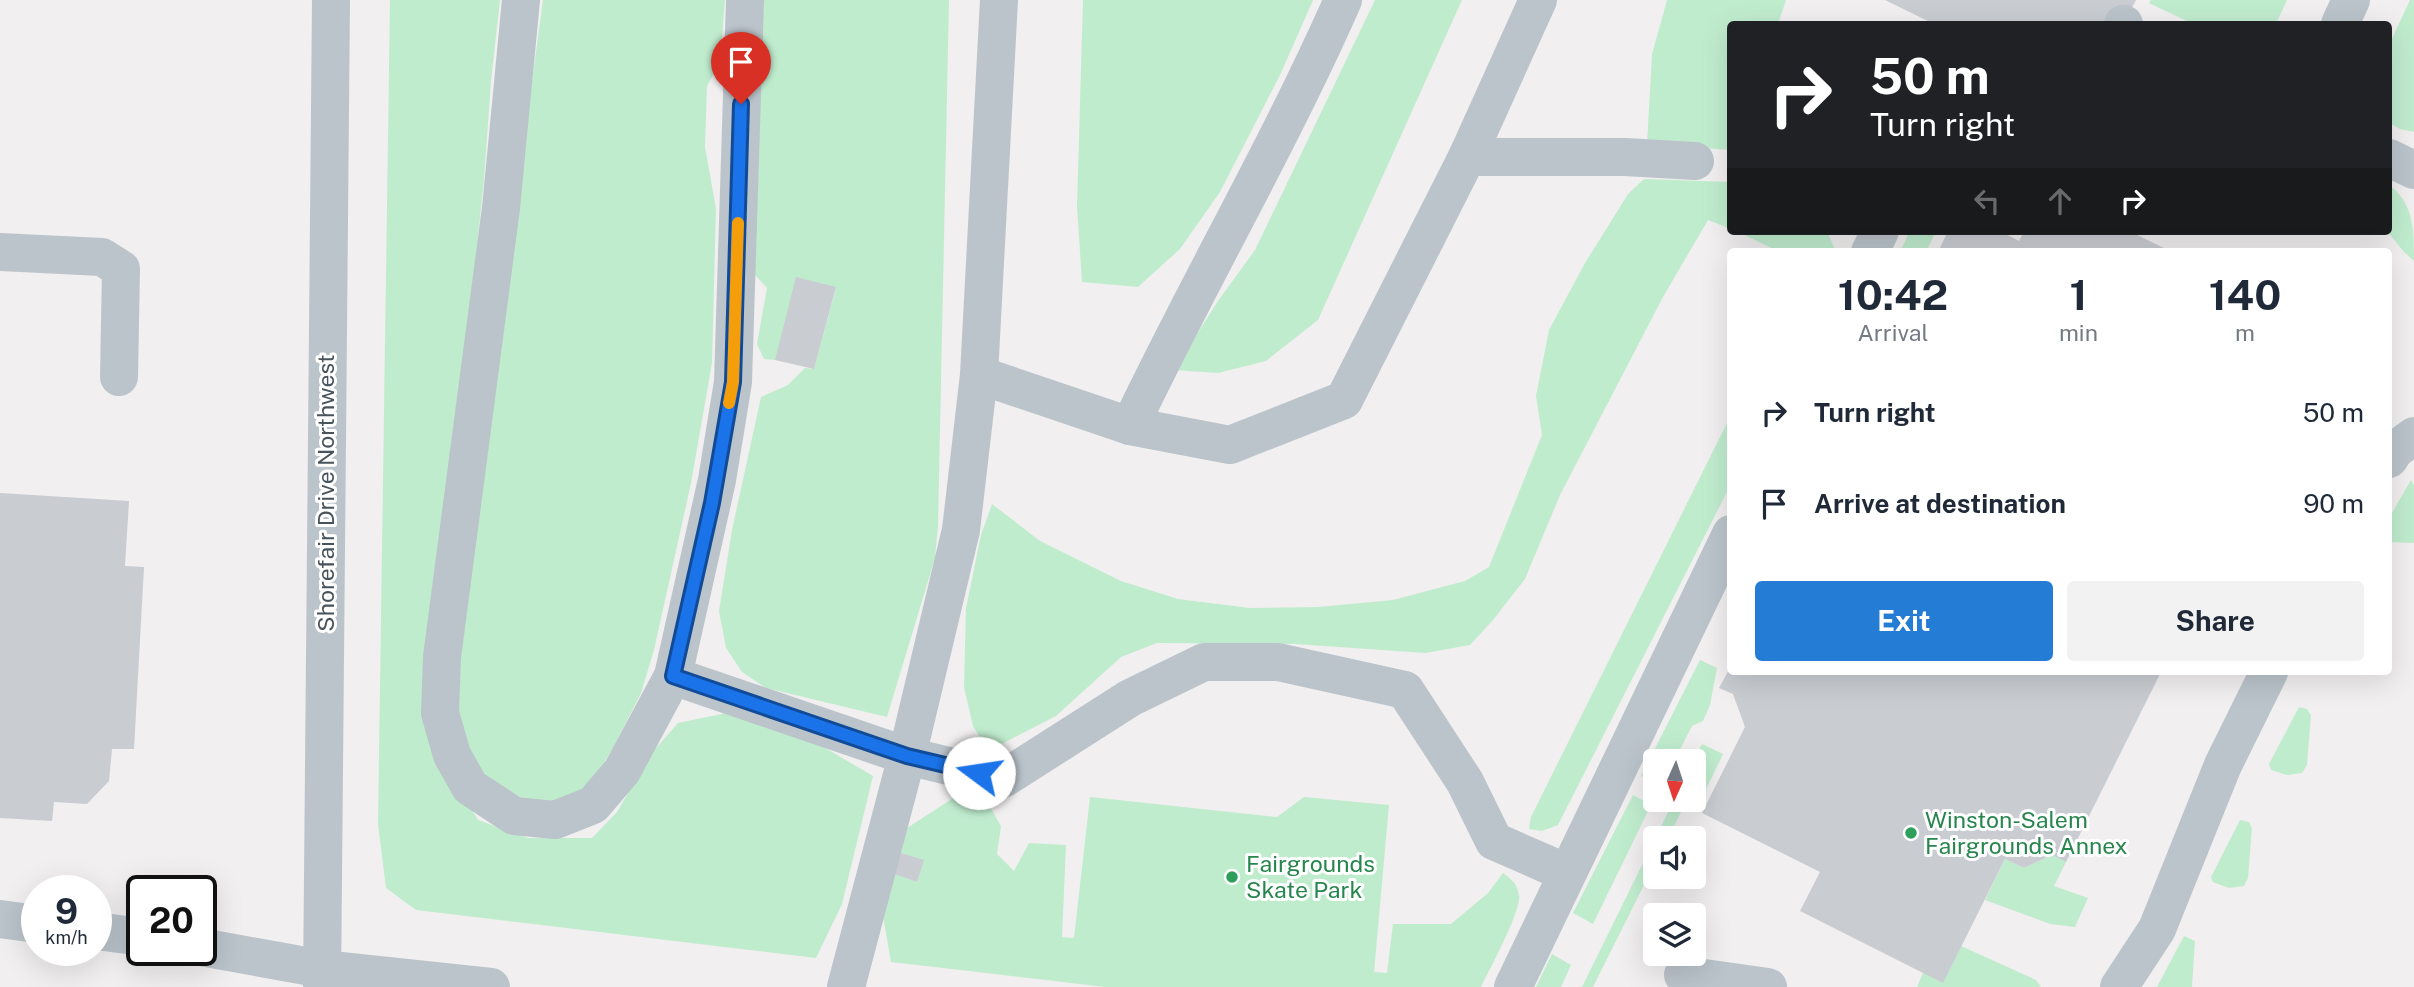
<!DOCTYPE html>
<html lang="en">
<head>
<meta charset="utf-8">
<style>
  :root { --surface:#fff; --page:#f2f2f3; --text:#1f2937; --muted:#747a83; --accent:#257cd5 }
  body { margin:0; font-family:"Public Sans",sans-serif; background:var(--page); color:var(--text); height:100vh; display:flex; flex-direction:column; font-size:26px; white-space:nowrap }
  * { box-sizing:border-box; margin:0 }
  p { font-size:23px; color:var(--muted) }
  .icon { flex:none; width:38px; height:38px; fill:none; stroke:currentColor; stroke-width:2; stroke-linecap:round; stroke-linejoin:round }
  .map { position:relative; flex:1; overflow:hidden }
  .side { position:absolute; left:1727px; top:248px; width:665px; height:427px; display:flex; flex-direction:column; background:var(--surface); border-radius:7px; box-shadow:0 7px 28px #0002 }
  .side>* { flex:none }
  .banner { position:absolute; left:1727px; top:21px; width:665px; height:214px; border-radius:7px; box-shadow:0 7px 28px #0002; background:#202124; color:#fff; overflow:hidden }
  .needle { width:46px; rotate:183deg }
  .fabs { position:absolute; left:1643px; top:749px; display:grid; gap:14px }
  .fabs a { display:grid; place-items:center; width:63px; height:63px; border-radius:7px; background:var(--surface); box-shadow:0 7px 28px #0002; font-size:35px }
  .speed { position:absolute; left:21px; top:875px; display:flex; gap:14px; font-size:35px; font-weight:700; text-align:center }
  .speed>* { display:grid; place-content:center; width:91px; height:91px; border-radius:50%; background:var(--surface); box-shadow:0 7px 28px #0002; line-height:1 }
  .speed small { font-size:18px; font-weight:400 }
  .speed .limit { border:4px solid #111; border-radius:10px; background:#fff; color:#111 }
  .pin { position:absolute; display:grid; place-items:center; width:60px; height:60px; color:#fff; margin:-72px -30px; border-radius:50% 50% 50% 0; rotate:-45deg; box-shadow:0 0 7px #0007 }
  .pin .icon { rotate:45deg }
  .me { position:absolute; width:77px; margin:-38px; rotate:284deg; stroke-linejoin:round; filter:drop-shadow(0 0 5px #0008) }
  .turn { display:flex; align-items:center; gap:24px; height:147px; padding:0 28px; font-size:32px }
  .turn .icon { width:91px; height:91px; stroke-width:2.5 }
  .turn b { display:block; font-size:49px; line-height:60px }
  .lanes { display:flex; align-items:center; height:66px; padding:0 28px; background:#0003; justify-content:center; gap:35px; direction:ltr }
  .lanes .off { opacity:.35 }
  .eta { display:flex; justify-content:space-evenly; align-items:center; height:119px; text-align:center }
  .eta b { font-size:42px; font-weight:700; line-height:49px }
  .button { display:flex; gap:14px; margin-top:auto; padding:14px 28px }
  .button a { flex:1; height:80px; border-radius:7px; background:var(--accent); color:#fff; font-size:28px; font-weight:700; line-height:80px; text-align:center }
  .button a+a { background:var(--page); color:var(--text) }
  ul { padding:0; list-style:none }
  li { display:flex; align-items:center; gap:21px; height:91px; padding:0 28px }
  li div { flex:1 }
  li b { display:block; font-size:26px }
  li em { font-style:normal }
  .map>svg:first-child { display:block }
  .green { fill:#c0ecce }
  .building { fill:#c9ccd1 }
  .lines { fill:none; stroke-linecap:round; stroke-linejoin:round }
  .minor { stroke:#bbc4cb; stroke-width:38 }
  .route-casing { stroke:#114b97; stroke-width:18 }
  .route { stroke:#1a73e8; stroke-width:12 }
  .slow { stroke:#f59e0b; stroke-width:12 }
  .leisure-dot { fill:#2e9e5b; stroke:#fff; stroke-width:2.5 }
  .labels { text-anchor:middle; stroke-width:6; stroke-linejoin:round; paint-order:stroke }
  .street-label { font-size:23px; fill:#48535b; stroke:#fff }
  .leisure-label { font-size:23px; fill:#27864d; stroke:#fff; text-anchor:start }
</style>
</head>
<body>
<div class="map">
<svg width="2414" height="987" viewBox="0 0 2414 987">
  <rect width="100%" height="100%" fill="#f1efef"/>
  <g class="green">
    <polygon points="390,0 500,0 491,81 484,180 456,443 430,741 478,820 528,838 592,838 617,812 650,755 678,723 731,712 822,746 873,776 842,904 816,958 416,910 386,888 378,824"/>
    <polygon points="543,0 725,0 720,63 707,86 705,147 716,209 712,363 691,483 654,650 641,693 612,750 593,780 570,799 543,809 502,796 460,748 454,658"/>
    <polygon points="762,0 949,0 938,526 935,558 887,717 766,688 742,672 726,648 719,611 732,530 761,397 788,385 805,368 814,369 836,288 775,360 764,359 757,344 767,288 749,268"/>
    <polygon points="1083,0 1313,0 1281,73 1220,192 1180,249 1138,287 1082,282 1077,206"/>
    <polygon points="1375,0 1462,0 1318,320 1266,361 1218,373 1174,370 1218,301 1255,250"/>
    <polygon points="1667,0 1786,0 1778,24 1731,24 1731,150 1647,144 1652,54"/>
    <polygon points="2151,0 2287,0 2276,24 2193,24 2149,3"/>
    <polygon points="2410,0 2414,0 2414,132 2400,129 2389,123 2389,45"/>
    <polygon points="1644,179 1731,182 1731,229 1708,220 1663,297 1560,495 1525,579 1493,620 1470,645 1425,653 1295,644 1157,643 1121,657 1056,716 988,751 973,726 964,687 966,608 981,535 992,504 1040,541 1121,581 1178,599 1250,608 1318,607 1393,600 1465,581 1489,567 1542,435 1536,396 1549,330 1585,263 1628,194"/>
    <path d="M 2389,185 C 2414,203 2414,231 2414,261 L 2404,252 L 2387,231 Z"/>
    <polygon points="1736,231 1827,231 1836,252 1780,252"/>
    <polygon points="1910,231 1936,231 1926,252 1900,252"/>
    <polygon points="1731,415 1731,484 1558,825 1542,831 1529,829 1531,817"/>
    <polygon points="2411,480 2414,485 2414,543 2389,542 2389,518"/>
    <polygon points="1700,660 1717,668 1710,705 1703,721 1692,726 1674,761 1656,761 1655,783 1641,776"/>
    <polygon points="2299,707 2307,709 2311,715 2307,765 2302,773 2287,775 2271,770 2269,764"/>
    <polygon points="1702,744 1723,754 1697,808 1686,802 1668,838 1656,838 1655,863 1593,987 1582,987 1674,800 1694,800 1693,761"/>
    <path d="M 958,795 L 987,802 L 1001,826 L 997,854 L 1014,871 L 1029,843 L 1066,845 L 1062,937 L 1074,938 L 1090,797 L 1277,817 L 1304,797 L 1389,805 L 1374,972 L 1387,973 L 1393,924 L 1451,924 L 1488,893 L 1503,873 C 1512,879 1517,884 1519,895 C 1522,910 1489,970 1481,987 L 1105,987 L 891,962 L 883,916 L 894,874 L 917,882 L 923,860 L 901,853 L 907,828 Z"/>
    <polygon points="1633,795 1651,805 1593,924 1573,913"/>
    <polygon points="2240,820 2249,822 2252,828 2248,878 2244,886 2229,888 2213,882 2211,877"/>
    <polygon points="2052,855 2066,862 2054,886 2088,898 2075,927 2050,924 1985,900 2005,859 2024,868"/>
    <polygon points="2184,936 2195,941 2192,987 2157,987"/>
    <polygon points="1961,946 2036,980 2041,987 1917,987 1923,973"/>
    <polygon points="1552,954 1571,965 1561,987 1536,987"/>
  </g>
  <g class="building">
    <polygon points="1885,0 2136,0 2123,24 1934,24"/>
    <polygon points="1948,231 2000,231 2019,241 2024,231 2129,231 2172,252 1938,252"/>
    <polygon points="796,277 836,287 814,369 775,360"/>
    <polygon points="0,493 129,501 125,566 144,567 134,749 112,749 109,781 87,804 54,802 52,821 0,818"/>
    <polygon points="1731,666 1731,672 2161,672 2066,862 2052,855 2024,868 2005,859 1943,983 1800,911 1820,872 1702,813 1745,727 1733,694 1719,688"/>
    <polygon points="901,853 924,860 917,882 894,874"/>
  </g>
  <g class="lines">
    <g class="minor">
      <polyline points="521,0 501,208 442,657 440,713 452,755 470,787 514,816 555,820 593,805 622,771 673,676 717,480 733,382 745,0"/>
      <polyline points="2123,24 2124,24"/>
      <polyline points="2340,24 2351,0"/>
      <polyline points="1467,157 1625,157 1695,161"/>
      <polyline points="2389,158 2414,170"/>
      <polyline points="0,252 102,257 121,269 119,377"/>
      <polyline points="1870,252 1880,231"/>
      <polyline points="979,375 1130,426 1230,445 1344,400 1467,157 1538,0"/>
      <path d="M 1130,426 C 1198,283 1279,145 1343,0"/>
      <polyline points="2389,459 2395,450 2414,436"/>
      <polyline points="673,676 907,756 1003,779 1130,698 1204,662 1278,662 1405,690 1465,782 1494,841 1567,873"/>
      <polyline points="0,919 37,924"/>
      <polyline points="96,931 142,937"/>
      <polyline points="201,947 322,969 491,987"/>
      <polyline points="1683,975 1768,987"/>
      <polyline points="322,987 331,0"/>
      <polyline points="846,987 907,756 961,530 979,375 999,0"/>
      <polyline points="1513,987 1731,534"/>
      <polyline points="2119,987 2157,929 2223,765 2269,672"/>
    </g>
  </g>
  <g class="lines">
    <g class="route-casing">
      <polyline id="route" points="741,104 733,382 712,503 673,676 907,756 979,773"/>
    </g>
    <use href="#route" class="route"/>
    <polyline class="slow" points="729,403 733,382 738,223"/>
  </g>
  <g class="leisure-dot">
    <circle cx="1911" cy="833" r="7"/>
    <circle cx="1232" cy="877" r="7"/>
  </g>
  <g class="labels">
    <g class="street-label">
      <text transform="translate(326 493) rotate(-90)" y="8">Shorefair Drive Northwest</text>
    </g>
    <g class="leisure-label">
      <text x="1925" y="828">Winston-Salem<tspan x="1925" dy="26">Fairgrounds Annex</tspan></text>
      <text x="1246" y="872">Fairgrounds<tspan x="1246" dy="26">Skate Park</tspan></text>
    </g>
  </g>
</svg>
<div class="fabs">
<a><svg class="needle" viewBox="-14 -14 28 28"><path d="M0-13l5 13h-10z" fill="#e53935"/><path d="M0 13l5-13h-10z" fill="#747a83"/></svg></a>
<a><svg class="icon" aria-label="sound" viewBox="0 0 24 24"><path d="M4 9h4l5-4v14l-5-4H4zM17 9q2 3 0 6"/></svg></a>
<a><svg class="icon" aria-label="layers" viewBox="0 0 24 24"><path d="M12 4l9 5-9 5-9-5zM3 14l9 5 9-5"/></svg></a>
</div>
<div class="speed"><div>9<small>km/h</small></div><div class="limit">20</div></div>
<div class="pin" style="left:741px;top:104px;background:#d93025"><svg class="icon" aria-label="arrive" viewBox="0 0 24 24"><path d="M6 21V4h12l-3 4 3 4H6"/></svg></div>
<svg class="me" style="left:979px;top:773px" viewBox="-20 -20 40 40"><circle r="19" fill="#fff"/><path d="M0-13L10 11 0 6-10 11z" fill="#1a73e8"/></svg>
<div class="banner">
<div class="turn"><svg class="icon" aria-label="right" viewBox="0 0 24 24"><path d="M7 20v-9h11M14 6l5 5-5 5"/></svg><div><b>50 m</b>Turn right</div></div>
<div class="lanes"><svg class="icon off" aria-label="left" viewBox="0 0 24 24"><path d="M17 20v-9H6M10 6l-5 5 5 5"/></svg><svg class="icon off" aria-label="ahead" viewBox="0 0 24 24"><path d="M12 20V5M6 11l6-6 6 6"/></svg><svg class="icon" aria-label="right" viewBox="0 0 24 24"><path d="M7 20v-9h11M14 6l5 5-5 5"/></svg></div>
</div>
<section class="side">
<div class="eta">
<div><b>10:42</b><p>Arrival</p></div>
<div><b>1</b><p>min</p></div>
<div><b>140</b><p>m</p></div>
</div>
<ul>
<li><svg class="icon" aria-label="right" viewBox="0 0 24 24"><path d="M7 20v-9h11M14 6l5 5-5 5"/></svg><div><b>Turn right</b></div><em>50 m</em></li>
<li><svg class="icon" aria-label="arrive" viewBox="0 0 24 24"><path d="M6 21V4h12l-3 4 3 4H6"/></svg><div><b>Arrive at destination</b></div><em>90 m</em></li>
</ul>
<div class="button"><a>Exit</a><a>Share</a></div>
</section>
</div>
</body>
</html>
